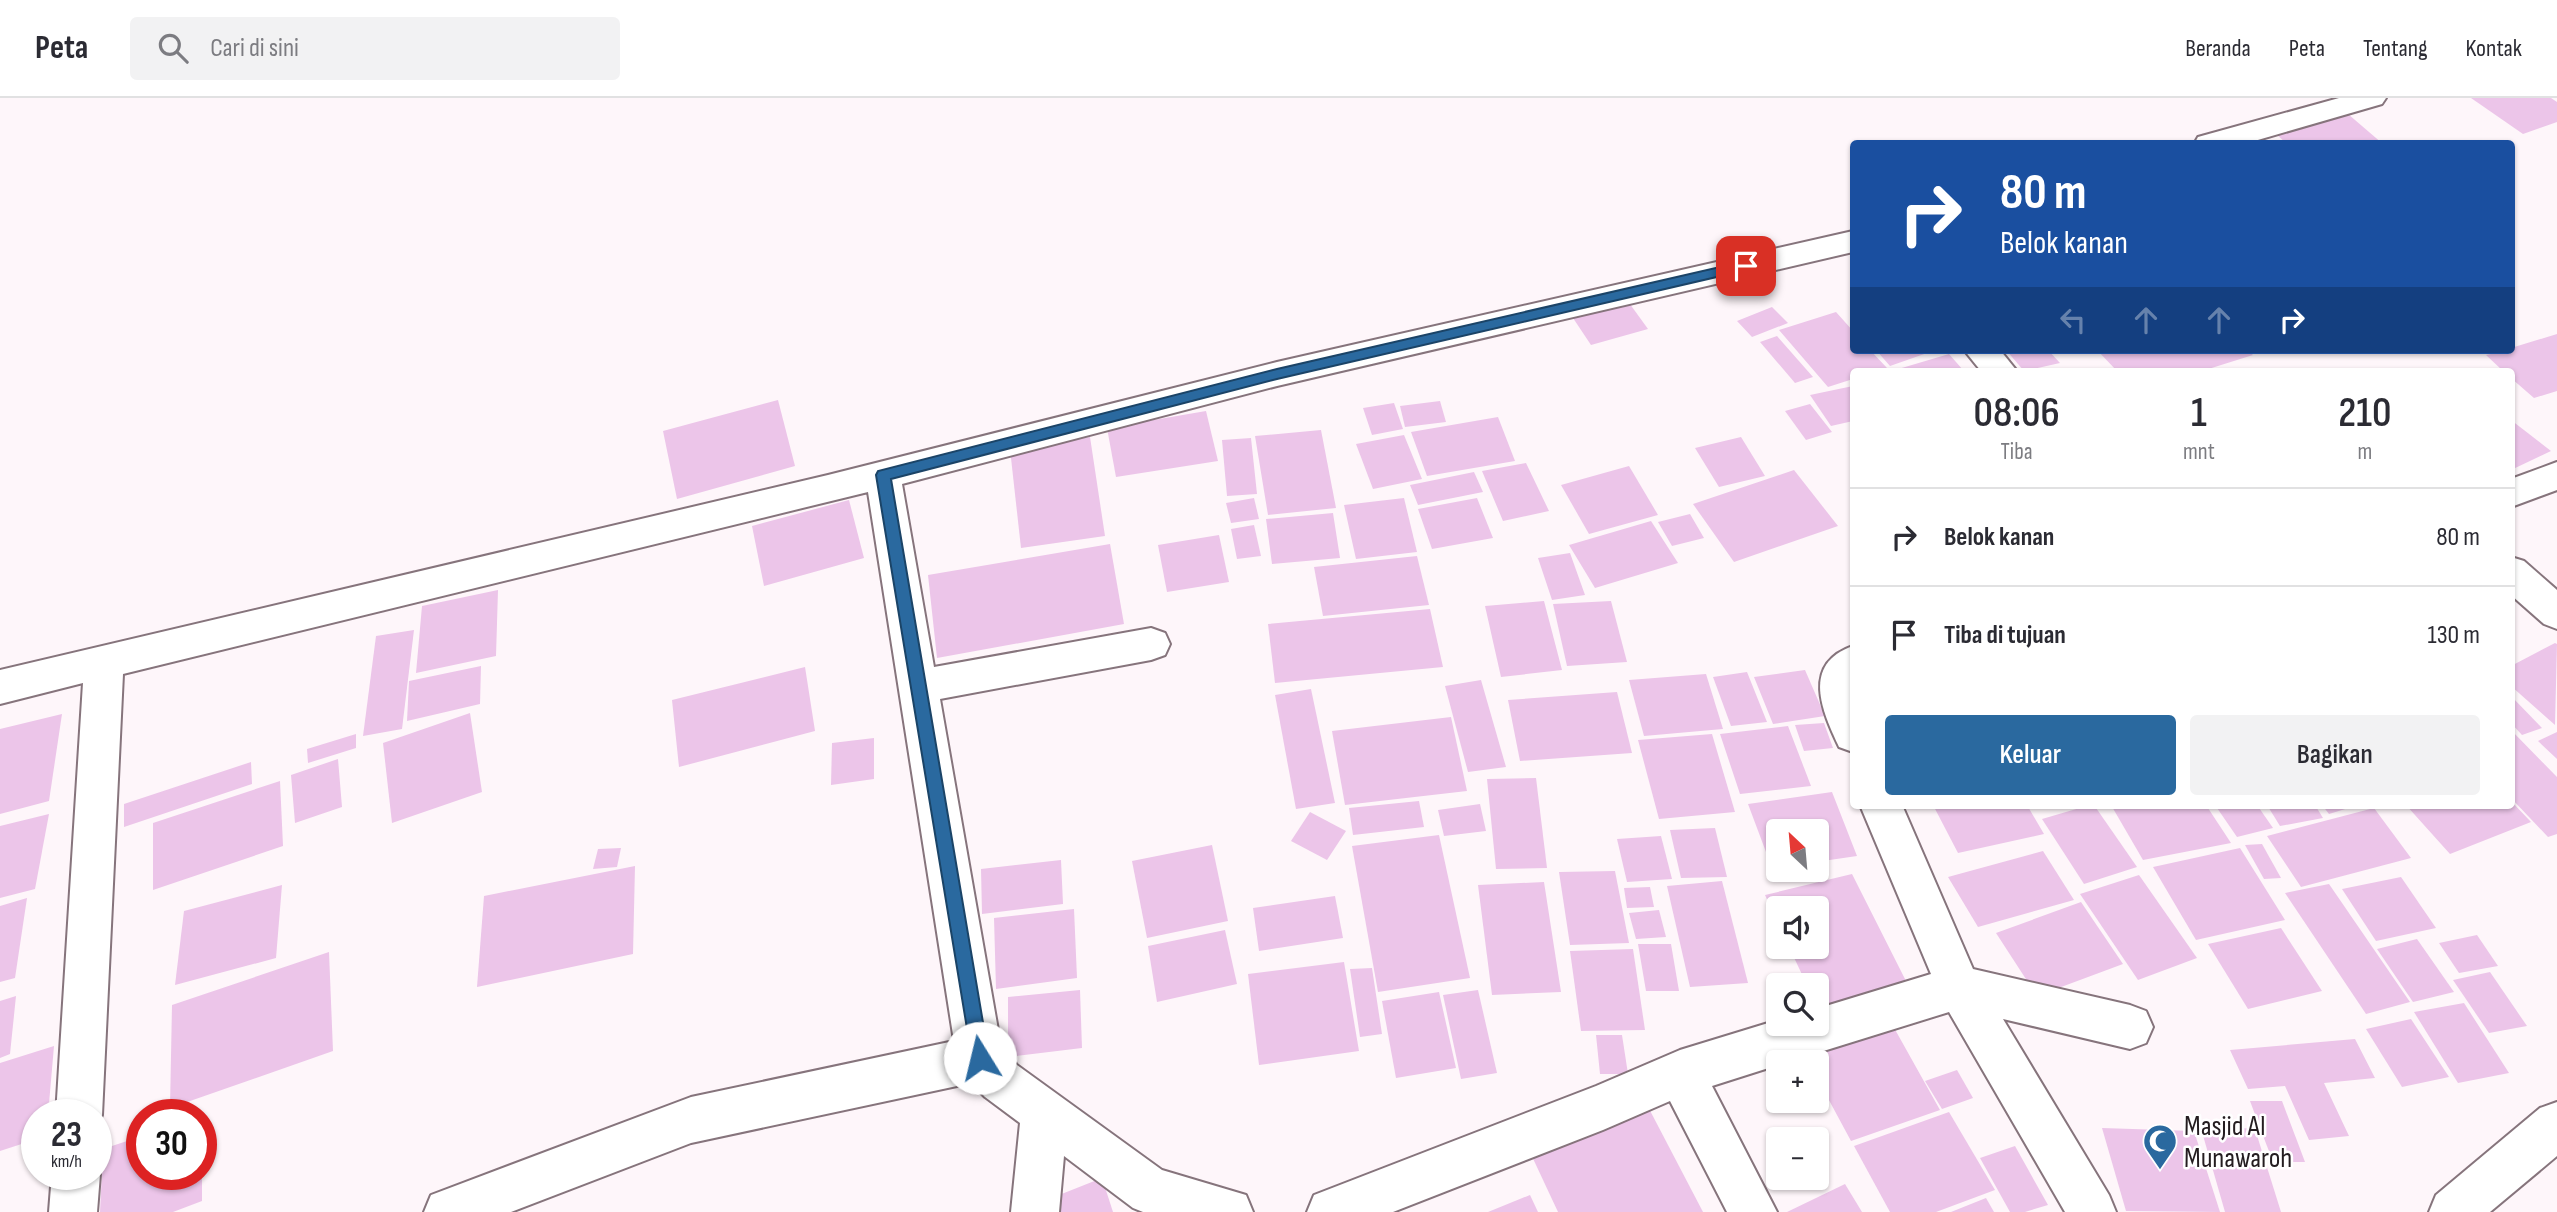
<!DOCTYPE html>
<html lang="id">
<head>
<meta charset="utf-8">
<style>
  :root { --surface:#fff; --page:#f2f2f3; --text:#2b2b33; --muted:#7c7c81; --line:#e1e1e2; --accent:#2a699f }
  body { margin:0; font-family:"Sofia Sans Condensed",sans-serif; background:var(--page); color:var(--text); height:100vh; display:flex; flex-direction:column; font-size:26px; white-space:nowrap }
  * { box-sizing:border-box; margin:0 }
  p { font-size:23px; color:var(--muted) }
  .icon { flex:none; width:38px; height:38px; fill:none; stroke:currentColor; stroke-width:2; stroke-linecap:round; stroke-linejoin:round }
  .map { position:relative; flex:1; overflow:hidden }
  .drawer { position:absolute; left:1850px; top:270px; width:665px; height:441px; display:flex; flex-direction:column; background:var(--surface); border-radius:7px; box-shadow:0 2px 5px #0004 }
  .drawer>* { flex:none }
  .hud { position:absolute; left:1850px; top:42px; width:665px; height:214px; border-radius:7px; box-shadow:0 2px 5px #0004; background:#1a4fa0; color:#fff; overflow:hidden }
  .needle { width:46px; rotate:334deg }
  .buttons { position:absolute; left:1766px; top:721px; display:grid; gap:14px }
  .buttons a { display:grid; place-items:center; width:63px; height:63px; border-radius:7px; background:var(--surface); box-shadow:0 2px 5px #0004; font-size:35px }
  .speed { position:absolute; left:21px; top:1001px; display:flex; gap:14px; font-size:35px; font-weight:700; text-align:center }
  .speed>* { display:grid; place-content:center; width:91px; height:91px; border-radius:50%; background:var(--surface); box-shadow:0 2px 5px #0004; line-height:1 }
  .speed small { font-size:18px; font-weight:400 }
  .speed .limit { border:10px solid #d22; background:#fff; color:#111 }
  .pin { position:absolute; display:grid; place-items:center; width:60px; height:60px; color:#fff; margin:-30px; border-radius:14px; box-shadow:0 4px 10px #0006 }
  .me { position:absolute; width:77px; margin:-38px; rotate:351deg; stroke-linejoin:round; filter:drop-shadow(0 0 5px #0008) }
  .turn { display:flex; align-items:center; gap:24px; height:147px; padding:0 35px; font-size:32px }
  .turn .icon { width:91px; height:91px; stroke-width:2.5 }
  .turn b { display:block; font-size:49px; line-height:60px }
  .lanes { display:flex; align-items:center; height:66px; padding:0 35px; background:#0003; justify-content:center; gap:35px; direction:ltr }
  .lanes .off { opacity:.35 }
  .eta { display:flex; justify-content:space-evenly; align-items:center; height:119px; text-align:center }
  .eta b { font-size:42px; font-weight:600; line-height:49px }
  .primary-button { display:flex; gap:14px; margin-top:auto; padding:14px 35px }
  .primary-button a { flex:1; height:80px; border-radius:7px; background:var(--accent); color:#fff; font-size:28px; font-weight:600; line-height:80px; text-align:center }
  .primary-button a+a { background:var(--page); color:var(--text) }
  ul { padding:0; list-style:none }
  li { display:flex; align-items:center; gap:21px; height:98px; padding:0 35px; border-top:2px solid var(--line) }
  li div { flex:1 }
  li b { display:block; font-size:26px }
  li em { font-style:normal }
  header { display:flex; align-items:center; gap:42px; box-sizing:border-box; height:98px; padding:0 35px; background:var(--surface); border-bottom:2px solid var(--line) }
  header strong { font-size:33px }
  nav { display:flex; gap:38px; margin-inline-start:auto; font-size:24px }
  .search { width:490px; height:63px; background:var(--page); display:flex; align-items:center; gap:18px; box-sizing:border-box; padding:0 24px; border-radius:7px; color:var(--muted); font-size:26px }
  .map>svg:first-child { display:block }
  .building { fill:#ecc5e9 }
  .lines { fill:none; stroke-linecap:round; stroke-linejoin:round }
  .minor-casing { stroke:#86747c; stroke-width:4 }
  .minor { fill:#fff; fill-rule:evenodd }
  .route { fill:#2a699f; stroke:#1b4467; stroke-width:2 }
  .labels { text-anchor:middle; stroke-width:5; stroke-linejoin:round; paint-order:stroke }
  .near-poi-label { font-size:28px; fill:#241d20; stroke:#fff; text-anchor:start }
</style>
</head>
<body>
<header>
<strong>Peta</strong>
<div class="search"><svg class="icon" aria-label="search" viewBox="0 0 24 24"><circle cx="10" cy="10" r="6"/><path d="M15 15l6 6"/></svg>Cari di sini</div>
<nav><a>Beranda</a><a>Peta</a><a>Tentang</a><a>Kontak</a></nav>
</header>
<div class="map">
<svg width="2557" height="1114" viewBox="0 0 2557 1114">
  <rect width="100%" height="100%" fill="#fef6fa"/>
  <g class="building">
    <polygon points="2471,0 2551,0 2557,4 2557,24 2523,36"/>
    <polygon points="2348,16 2383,46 2287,46 2275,35"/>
    <polygon points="1627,202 1648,231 1591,247 1571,217"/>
    <polygon points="1772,209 1788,225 1752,239 1737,223"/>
    <polygon points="1836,214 1853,233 1853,252 1870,252 1887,270 1853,273 1853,281 1828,289 1779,232"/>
    <polygon points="2557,236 2557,293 2534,300 2511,280 2511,273 2503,273 2486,257 2511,252 2511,250"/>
    <polygon points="1777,238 1813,279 1795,285 1760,244"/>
    <polygon points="1876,252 1928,252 1930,254 1890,268"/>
    <polygon points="2006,252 2048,252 2060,265 2024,273"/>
    <polygon points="2097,252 2247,252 2253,257 2202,273 2117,273"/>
    <polygon points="1949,256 1963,272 1895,273 1895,272"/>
    <polygon points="1853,288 1853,323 1831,328 1810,297"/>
    <polygon points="778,302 795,368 677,401 663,333"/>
    <polygon points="1440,303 1446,324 1405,329 1400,308"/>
    <polygon points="1394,305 1403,331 1372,337 1363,310"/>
    <polygon points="1810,306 1832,334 1806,342 1785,313"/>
    <polygon points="1206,313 1218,363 1116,379 1107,330"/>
    <polygon points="1498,319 1515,363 1427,378 1411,334"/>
    <polygon points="2511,322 2551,353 2511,372"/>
    <polygon points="1321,332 1336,410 1268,417 1255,338"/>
    <polygon points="1404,337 1422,381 1373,391 1356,346"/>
    <polygon points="1090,339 1105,438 1021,450 1010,351"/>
    <polygon points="1741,339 1765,378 1719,389 1695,350"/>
    <polygon points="1251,340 1257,396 1227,398 1222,342"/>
    <polygon points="1526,365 1549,413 1503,423 1482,373"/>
    <polygon points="1629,368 1658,417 1589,436 1561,387"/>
    <polygon points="1794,372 1838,428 1734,464 1693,406"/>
    <polygon points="1474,374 1483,394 1418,407 1410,387"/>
    <polygon points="1254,400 1259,421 1231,425 1226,405"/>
    <polygon points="1404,400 1417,454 1356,461 1344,407"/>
    <polygon points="1477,400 1493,440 1432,451 1418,411"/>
    <polygon points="849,402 864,460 764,488 752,428"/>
    <polygon points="1333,415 1340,460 1272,466 1266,421"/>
    <polygon points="1690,416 1704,440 1672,448 1658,424"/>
    <polygon points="1651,423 1678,465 1595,490 1569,447"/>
    <polygon points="1254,427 1261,458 1237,461 1231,431"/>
    <polygon points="1219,437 1229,484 1167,494 1158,447"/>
    <polygon points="1110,446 1124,526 937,560 928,477"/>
    <polygon points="1570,455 1585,497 1552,502 1538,460"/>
    <polygon points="1417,458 1429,507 1323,518 1314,469"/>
    <polygon points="498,492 496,558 416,575 422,508"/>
    <polygon points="1544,503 1562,572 1501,579 1485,508"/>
    <polygon points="1611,503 1627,564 1567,568 1553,506"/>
    <polygon points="1430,511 1443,569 1275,585 1268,526"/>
    <polygon points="414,532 402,631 363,638 376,538"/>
    <polygon points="2555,545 2557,546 2555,627 2511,588 2511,568"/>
    <polygon points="481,568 480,606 407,623 409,583"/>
    <polygon points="805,569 815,633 679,669 672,602"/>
    <polygon points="1805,572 1825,618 1773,626 1754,579"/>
    <polygon points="1747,574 1767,624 1731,628 1713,579"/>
    <polygon points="1706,576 1723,631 1644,638 1629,582"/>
    <polygon points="1481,582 1506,669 1468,674 1445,588"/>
    <polygon points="1311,591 1335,705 1296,711 1275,597"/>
    <polygon points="1617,594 1632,655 1520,663 1508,602"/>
    <polygon points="2511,598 2542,630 2522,637 2511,625"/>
    <polygon points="470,615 482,694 392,725 383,645"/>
    <polygon points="62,616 49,703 0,716 0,631"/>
    <polygon points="1451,619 1467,693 1345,707 1332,633"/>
    <polygon points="1824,625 1833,650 1804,653 1795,627"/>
    <polygon points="1788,628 1811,688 1740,696 1720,636"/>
    <polygon points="2511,632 2557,679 2557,736 2548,739 2511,700"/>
    <polygon points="2557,634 2557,661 2538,643"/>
    <polygon points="356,636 356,650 308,665 307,651"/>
    <polygon points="1712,636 1735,714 1659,721 1638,642"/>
    <polygon points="874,640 874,681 831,687 832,645"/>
    <polygon points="338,661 342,709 295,725 291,677"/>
    <polygon points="251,664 252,686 124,729 124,706"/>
    <polygon points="1536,680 1547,770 1496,771 1487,681"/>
    <polygon points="280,683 283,748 153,792 153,725"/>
    <polygon points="1832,694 1857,758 1816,764 1816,733 1778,733 1778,769 1772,770 1748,706"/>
    <polygon points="1419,703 1424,729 1353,737 1349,710"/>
    <polygon points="2511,703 2531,724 2450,756 2406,707 2511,707"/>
    <polygon points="1480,706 1486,733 1444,738 1438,712"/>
    <polygon points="1933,707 2027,707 2044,736 1958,755"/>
    <polygon points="2090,707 2094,707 2137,769 2084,786 2042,721"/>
    <polygon points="2111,707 2206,707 2231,745 2143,762"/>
    <polygon points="2215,707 2257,707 2273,730 2237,739"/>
    <polygon points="2267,707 2315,707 2323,720 2280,728"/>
    <polygon points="2322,707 2355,707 2355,708 2329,716"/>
    <polygon points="2374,710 2411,760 2301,789 2267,738"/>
    <polygon points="1310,714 1346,733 1327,762 1291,743"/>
    <polygon points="49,716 35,791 0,800 0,728"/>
    <polygon points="1715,730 1727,779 1681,780 1670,732"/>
    <polygon points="1439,737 1470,880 1378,894 1352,748"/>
    <polygon points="1661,738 1672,781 1627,784 1617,741"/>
    <polygon points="2262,746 2281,780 2264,781 2245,747"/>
    <polygon points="1212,747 1228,823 1147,840 1132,763"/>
    <polygon points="621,750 617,769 593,771 598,751"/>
    <polygon points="2240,750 2285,822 2196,842 2153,769"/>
    <polygon points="2043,753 2074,802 1978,829 1948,779"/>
    <polygon points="1061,762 1063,806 982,816 981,771"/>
    <polygon points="635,768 633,856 477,889 484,798"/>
    <polygon points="1615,773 1629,845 1570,847 1559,774"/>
    <polygon points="1852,776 1907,885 1816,909 1816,887 1807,887 1789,849 1816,849 1816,810 1778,810 1778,825 1765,797"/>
    <polygon points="2139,777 2197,860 2138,882 2080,796"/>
    <polygon points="2401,779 2436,830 2376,843 2342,791"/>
    <polygon points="1722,783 1748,885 1690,889 1667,788"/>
    <polygon points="1544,784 1561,894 1492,897 1478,787"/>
    <polygon points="2329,786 2410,904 2366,916 2285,795"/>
    <polygon points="282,787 276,860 175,887 184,813"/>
    <polygon points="1650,789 1654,809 1627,810 1624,790"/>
    <polygon points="1335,798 1343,840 1259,853 1253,810"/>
    <polygon points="27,800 15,880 0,884 0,808"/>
    <polygon points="2081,804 2123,866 2037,898 1996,835"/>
    <polygon points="1074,811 1077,880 996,891 994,820"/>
    <polygon points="1659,812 1666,839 1636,841 1629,815"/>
    <polygon points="2281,830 2322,893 2248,911 2208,846"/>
    <polygon points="1225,832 1237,886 1157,904 1148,848"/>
    <polygon points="2477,837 2498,868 2459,875 2439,845"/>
    <polygon points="2417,841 2454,894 2413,904 2377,851"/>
    <polygon points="1638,846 1671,846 1679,893 1646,893"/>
    <polygon points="1633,851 1645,932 1581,933 1570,853"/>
    <polygon points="329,854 333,953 170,1010 172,907"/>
    <polygon points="1344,864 1359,953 1259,967 1248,876"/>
    <polygon points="1372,870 1382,936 1360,939 1350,871"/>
    <polygon points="2490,874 2527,928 2489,935 2453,882"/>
    <polygon points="1080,892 1082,950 1008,959 1008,899"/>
    <polygon points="1478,892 1497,975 1461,981 1443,897"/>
    <polygon points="1439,894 1456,970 1396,980 1382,903"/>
    <polygon points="16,898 10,956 0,960 0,903"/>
    <polygon points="2464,905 2509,975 2458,985 2414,914"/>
    <polygon points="1888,919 1940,1012 1851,1043 1816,978 1816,964 1809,964 1801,949"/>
    <polygon points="2411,921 2449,979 2402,989 2366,931"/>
    <polygon points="1596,937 1622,937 1628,976 1600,976"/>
    <polygon points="2355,941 2375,980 2324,985 2349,1038 2309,1042 2285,988 2248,991 2230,952"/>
    <polygon points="54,948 48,1017 37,1017 37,1041 0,1053 0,965"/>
    <polygon points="1957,972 1973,1000 1942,1011 1925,983"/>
    <polygon points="1645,1003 1703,1114 1558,1114 1529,1052"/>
    <polygon points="2250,1003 2282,1003 2305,1064 2273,1064"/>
    <polygon points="1949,1014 1995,1092 1936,1114 1890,1114 1854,1048"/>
    <polygon points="2200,1027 2255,1031 2281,1114 2225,1114"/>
    <polygon points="2102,1030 2194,1033 2220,1114 2126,1113"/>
    <polygon points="142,1038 142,1076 202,1076 202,1103 173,1114 100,1114 103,1051"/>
    <polygon points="2015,1048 2048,1107 2025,1114 2010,1114 1980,1060"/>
    <polygon points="1102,1080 1113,1114 1058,1114 1054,1099"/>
    <polygon points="1845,1086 1862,1114 1787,1114"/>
    <polygon points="1530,1097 1538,1114 1488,1114"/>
    <polygon points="1986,1100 1994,1114 1951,1114"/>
  </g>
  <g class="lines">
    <g class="minor-casing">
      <g id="minor">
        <polygon points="2339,0 2386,0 2382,6 2244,46 2194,46 2198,39"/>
        <polygon points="1853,133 1853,154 1277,288 902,386 934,569 1151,530 1165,535 1170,546 1165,557 1151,562 940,601 1001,949 1017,967 1162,1072 1246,1097 1253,1114 1143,1114 1133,1110 1064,1058 1059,1114 1011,1114 1020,1025 985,999 971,985 691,1045 511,1114 424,1114 431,1097 691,999 954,943 868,394 123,576 102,1017 96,1032 96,1017 56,1017 83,585 0,606 0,572 828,377 1277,264"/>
        <polygon points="1964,252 2000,252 2017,273 1981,273"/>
        <polygon points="2557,364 2557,392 2511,409 2511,381"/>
        <polygon points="2511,459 2524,463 2557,492 2557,531 2544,526 2511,497"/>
        <path d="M 1853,548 L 1853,654 L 1839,649 C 1822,613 1801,566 1853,548 Z"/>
        <polygon points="1860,707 1902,707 1973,871 2130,907 2146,913 2153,929 2146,945 2130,951 2003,921 2109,1097 2116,1114 2065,1114 1949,914 1788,964 1778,964 1778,967 1712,988 1777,1114 1727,1114 1670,1003 1603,1032 1393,1114 1307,1114 1314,1097 1596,988 1680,952 1778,922 1778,926 1816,926 1816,911 1931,876"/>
        <polygon points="2557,1004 2557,1058 2490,1114 2429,1114 2436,1097 2540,1010"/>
        <polygon points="96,1067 100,1076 97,1114 49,1114 52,1076 96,1076"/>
      </g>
    </g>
    <use href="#minor" class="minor"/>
  </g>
  <polygon class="route" points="1746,163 1753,168 1751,171 1277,281 891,381 989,960 986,967 980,969 973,967 876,377 878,373 1277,271"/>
  <defs>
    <g id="mosque-pin" transform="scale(1.75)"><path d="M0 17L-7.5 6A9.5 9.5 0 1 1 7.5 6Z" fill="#2a699f" stroke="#fff"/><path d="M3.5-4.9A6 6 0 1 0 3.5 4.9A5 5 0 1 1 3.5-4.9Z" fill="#fff"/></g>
  </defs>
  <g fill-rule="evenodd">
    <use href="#mosque-pin" x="2160" y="1043"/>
  </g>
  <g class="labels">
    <g class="near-poi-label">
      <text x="2184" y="1037">Masjid Al<tspan x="2184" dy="32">Munawaroh</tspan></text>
    </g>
  </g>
</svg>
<div class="buttons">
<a><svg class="needle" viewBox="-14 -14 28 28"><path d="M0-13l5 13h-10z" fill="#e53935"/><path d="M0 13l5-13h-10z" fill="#7c7c81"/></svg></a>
<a><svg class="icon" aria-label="sound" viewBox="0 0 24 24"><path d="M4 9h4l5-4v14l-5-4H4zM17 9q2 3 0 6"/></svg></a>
<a><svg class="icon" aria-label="search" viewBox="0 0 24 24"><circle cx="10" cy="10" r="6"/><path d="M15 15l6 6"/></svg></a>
<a>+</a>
<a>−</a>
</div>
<div class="speed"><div>23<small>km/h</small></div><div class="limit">30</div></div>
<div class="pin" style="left:1746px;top:168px;background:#d93025"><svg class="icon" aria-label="arrive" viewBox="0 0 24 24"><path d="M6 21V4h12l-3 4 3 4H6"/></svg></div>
<svg class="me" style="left:980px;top:960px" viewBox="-20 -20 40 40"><circle r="19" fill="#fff"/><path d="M0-13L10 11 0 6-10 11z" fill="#2a699f"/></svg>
<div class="hud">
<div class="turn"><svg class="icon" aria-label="right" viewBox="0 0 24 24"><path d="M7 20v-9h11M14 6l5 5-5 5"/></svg><div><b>80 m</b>Belok kanan</div></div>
<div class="lanes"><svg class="icon off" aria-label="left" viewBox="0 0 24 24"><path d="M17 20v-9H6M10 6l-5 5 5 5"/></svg><svg class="icon off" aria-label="ahead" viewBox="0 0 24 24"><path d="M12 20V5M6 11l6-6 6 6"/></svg><svg class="icon off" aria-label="ahead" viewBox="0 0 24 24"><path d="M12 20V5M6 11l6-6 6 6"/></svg><svg class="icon" aria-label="right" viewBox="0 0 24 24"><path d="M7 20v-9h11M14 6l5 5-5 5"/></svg></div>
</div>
<section class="drawer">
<div class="eta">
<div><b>08:06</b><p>Tiba</p></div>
<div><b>1</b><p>mnt</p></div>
<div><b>210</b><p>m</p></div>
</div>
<ul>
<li><svg class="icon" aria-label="right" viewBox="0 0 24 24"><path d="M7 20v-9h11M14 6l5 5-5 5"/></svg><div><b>Belok kanan</b></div><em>80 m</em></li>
<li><svg class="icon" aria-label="arrive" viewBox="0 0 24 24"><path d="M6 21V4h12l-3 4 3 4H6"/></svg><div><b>Tiba di tujuan</b></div><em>130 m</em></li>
</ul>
<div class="primary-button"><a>Keluar</a><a>Bagikan</a></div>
</section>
</div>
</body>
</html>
